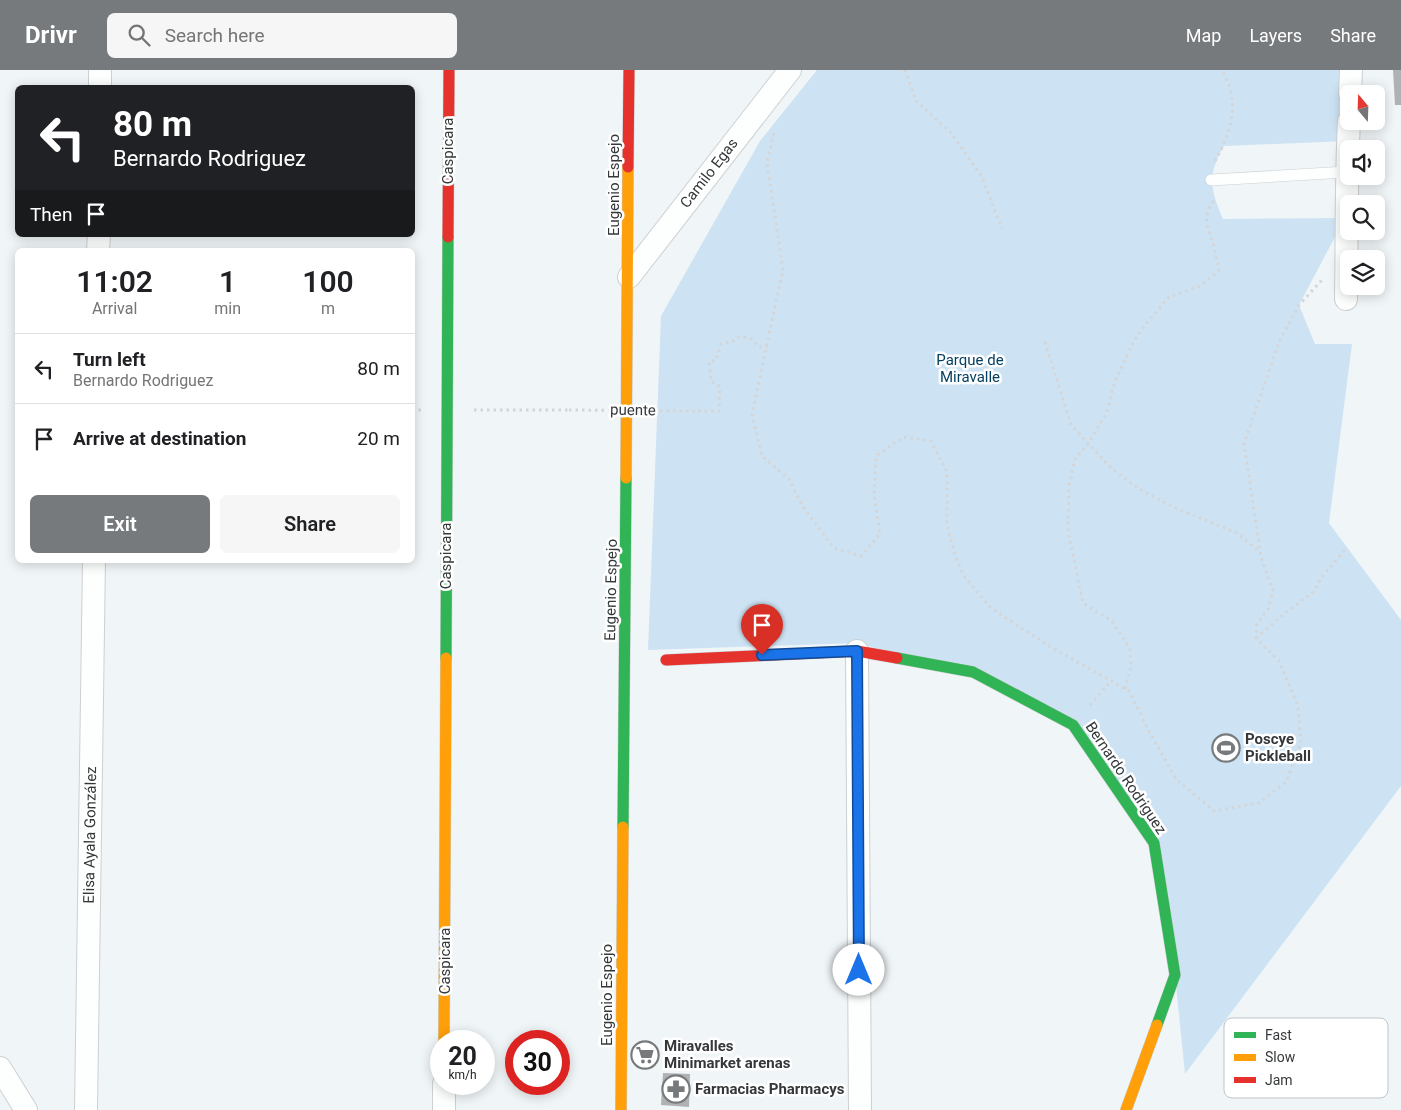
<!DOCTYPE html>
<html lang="en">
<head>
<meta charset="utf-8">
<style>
  :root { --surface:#fff; --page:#f6f6f6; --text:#202124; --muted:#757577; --line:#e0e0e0; --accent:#767a7c }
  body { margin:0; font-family:Roboto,sans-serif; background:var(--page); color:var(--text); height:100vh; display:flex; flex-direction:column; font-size:19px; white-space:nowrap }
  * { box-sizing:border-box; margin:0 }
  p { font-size:16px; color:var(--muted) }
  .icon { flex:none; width:28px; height:28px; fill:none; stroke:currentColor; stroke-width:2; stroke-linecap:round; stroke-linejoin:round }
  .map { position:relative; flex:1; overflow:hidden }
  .details { position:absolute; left:15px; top:178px; width:400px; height:315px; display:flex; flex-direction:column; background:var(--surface); border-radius:8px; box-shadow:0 2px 12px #0003 }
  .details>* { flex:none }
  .guide { position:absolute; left:15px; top:15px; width:400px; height:152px; border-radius:8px; box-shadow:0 2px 12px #0003; background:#202124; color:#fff; overflow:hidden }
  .needle { width:32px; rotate:341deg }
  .fabs { position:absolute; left:1340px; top:15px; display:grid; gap:10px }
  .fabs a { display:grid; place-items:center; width:45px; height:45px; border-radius:8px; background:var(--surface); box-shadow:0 2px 12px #0003; font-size:25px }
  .speed { position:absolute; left:430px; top:960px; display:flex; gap:10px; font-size:25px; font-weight:700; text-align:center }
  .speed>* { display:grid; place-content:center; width:65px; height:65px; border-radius:50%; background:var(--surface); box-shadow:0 2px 12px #0003; line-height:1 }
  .speed small { font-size:12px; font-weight:400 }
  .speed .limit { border:8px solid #d22; background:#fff; color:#111 }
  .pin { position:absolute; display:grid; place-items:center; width:42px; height:42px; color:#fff; margin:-51px -21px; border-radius:50% 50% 50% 0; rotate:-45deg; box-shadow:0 0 5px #0007 }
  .pin .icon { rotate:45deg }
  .me { position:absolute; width:55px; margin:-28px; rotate:0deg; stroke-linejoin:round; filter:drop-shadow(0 0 4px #0008) }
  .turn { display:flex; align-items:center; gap:18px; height:105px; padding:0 15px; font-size:22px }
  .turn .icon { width:65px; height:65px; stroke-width:2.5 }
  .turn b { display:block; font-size:35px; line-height:42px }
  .then { display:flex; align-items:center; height:48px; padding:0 15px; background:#0003; gap:10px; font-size:19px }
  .eta { display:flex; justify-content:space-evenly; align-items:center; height:85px; text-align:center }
  .eta b { font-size:30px; font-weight:600; line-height:35px }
  .button { display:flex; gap:10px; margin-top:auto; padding:10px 15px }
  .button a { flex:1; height:58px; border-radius:8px; background:var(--accent); color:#fff; font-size:20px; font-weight:600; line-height:58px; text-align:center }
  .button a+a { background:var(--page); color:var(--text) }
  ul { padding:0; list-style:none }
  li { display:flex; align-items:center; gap:15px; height:70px; padding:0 15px; border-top:1px solid var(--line) }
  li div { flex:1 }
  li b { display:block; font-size:19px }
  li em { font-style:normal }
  header { display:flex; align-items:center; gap:30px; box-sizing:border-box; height:70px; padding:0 25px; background:var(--accent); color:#fff }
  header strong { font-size:24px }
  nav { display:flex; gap:28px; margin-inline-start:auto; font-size:18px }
  .search { width:350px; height:45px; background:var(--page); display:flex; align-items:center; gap:12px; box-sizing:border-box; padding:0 18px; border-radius:8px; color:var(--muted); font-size:19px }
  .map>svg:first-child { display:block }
  .green { fill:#cde3f4 }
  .building { fill:#b0b1b3 }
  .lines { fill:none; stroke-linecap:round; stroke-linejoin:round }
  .lane-casing { stroke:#cdd0d2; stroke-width:12 }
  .street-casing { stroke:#cdd0d2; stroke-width:24 }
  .fast-casing { stroke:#cdd0d2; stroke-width:12 }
  .slow-casing { stroke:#cdd0d2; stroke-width:12 }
  .jam-casing { stroke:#cdd0d2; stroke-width:12 }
  .path { stroke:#d4d5d7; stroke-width:3; stroke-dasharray:2.5 4; stroke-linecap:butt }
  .lane { stroke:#fdfefe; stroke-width:11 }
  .street { stroke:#fdfefe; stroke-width:22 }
  .fast { stroke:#30b455; stroke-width:11 }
  .slow { stroke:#ff9f0a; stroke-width:11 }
  .jam { stroke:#e5322d; stroke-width:11 }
  .path-bridge { stroke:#d4d5d7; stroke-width:3; stroke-dasharray:2.5 4; stroke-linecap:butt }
  .route-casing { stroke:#114b97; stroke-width:12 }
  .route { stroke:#1a73e8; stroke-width:9 }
  .labels { text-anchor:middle; stroke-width:5; stroke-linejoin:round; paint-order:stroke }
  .street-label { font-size:15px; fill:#35383a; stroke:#fff }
  .park-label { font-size:15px; fill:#054062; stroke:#fff }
  .poi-label { font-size:15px; font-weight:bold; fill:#35383a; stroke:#fff; text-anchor:start }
  .key { fill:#fff; stroke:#c2c3c4; stroke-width:1 }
  .key-label { font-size:14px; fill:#35383a }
</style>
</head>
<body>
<header>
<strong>Drivr</strong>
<div class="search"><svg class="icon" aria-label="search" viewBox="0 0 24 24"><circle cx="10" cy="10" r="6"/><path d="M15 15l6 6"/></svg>Search here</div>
<nav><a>Map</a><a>Layers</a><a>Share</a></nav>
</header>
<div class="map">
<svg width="1401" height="1040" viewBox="0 0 1401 1040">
  <rect width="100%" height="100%" fill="#f0f5f8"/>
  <path class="green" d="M 817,0 L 1344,0 L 1347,71 L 1224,76 C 1207,105 1210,119 1223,149 L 1345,148 L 1299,235 L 1315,274 L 1352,274 L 1329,453 L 1401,550 L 1401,716 L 1185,1004 L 1175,905 L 1155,779 L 1080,666 L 978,605 L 857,573 L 648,580 L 661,246 L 760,71 Z"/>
  <g class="building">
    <polygon points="1393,0 1401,0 1401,35 1395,35"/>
    <polygon points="663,1003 690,1004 689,1037 661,1035"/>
  </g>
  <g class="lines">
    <g class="lane-casing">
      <polyline id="lane" points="1211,110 1346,102"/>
    </g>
    <g class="street-casing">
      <g id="street">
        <polyline points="100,18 100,0"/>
        <polyline points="1350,24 1351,0"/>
        <polyline points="98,180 99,165"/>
        <polyline points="629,207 790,0"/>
        <path d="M 1346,229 C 1347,170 1346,110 1349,51"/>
        <polyline points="857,581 860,1040"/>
        <polyline points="0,998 26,1040"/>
        <polyline points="86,1040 94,490"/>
        <polyline points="444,1040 444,1014"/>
      </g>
    </g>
    <g class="fast-casing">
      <g id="fast">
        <polyline points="446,588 448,167"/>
        <polyline points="897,588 973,602 1073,655 1154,773 1175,905 1157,955"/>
        <polyline points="623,757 626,408"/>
      </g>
    </g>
    <g class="slow-casing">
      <g id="slow">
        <polyline points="626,408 628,97"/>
        <polyline points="444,971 446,588"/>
        <polyline points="621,1040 623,757"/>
        <polyline points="1126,1040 1157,955"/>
      </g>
    </g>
    <g class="jam-casing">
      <g id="jam">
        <polyline points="628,97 629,0"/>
        <polyline points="448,167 449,0"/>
        <polyline points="666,590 857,581 897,588"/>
      </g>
    </g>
    <g class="path">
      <polyline points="905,0 916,31 951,63 982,107 1002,159"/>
      <polyline points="774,63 767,92 783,200 752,344 762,386 789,409 803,437 834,478 861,486 880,464 874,424 876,386 903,367 931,371 947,402 947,455 955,485 964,506 990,537 1018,556 1049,576 1129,621 1148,659 1176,709 1214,741 1259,733 1286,712 1301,673 1298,636 1279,591 1256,568 1257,554 1268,539 1273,521 1261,487 1244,374 1279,272 1299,235 1322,210"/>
      <path d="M 1215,91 C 1227,70 1236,47 1231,22 C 1230,15 1225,7 1222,0"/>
      <polyline points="1045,272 1071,355 1110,397 1139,419 1173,437 1237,463 1259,481"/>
      <polyline points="412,340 421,340"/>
      <polyline points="474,340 569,340"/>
      <polyline points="698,341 719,341 720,317 711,311 709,292 716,290 721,274 733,271 740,266 751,269 759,277 767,276"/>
      <polyline points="1256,568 1289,540 1313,522 1322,507 1347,477"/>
      <path d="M 1125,619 L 1131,597 L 1130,578 L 1111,550 L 1095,541 L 1083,533 L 1068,461 L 1069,417 L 1075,389 L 1088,374 L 1107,342 L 1115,311 L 1134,271 L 1147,253 L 1169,227 L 1201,216 L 1219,200 C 1217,192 1216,184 1214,177 C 1208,154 1200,151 1215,129"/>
      <polyline points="1090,635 1111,611"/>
    </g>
    <use href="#lane" class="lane"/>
    <use href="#street" class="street"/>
    <use href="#fast" class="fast"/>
    <use href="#slow" class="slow"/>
    <use href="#jam" class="jam"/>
    <polyline class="path-bridge" points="569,340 698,341"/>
  </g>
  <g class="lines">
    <g class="route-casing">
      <polyline id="route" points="762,585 857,581 859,900"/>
    </g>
    <use href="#route" class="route"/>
  </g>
  <defs>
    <g id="stadium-ring" transform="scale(1.4375)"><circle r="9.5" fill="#fff" stroke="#767a7c" stroke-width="1.5"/><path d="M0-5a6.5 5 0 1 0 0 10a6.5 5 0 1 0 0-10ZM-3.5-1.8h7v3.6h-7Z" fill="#767a7c"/></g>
    <g id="supermarket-ring" transform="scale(1.4375)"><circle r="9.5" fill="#fff" stroke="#767a7c" stroke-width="1.5"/><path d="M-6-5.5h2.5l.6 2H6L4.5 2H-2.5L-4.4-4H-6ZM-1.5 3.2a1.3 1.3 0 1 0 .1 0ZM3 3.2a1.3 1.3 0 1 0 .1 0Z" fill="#767a7c"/></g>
    <g id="pharmacy-ring" transform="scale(1.4375)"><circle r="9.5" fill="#fff" stroke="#767a7c" stroke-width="1.5"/><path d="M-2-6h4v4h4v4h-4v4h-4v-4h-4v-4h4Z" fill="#767a7c"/></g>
  </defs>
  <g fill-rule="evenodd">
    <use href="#stadium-ring" x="1226" y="678"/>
    <use href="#supermarket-ring" x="645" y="985"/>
    <use href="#pharmacy-ring" x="676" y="1019"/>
  </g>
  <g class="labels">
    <g class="street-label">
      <text transform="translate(448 81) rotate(-90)" y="5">Caspicara</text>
      <text transform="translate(709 103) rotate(-52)" y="5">Camilo Egas</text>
      <text transform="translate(614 115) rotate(-90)" y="5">Eugenio Espejo</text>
      <text transform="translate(633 340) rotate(1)" y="5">puente</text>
      <text transform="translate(446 486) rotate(-90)" y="5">Caspicara</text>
      <text transform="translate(611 520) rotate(-89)" y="5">Eugenio Espejo</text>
      <text transform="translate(1126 708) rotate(56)" y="5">Bernardo Rodriguez</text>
      <text transform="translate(90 765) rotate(-89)" y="5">Elisa Ayala González</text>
      <text transform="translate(445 891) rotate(-90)" y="5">Caspicara</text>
      <text transform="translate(607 925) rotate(-90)" y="5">Eugenio Espejo</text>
    </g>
    <g class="park-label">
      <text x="970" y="295">Parque de<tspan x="970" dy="17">Miravalle</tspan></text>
    </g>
    <g class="poi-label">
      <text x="1245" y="674">Poscye<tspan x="1245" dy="17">Pickleball</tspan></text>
      <text x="664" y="981">Miravalles<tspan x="664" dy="17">Minimarket arenas</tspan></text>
      <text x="695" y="1024">Farmacias Pharmacys</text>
    </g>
  </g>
  <rect x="1224" y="948" width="164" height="80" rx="8" class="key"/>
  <rect x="1234" y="962" width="22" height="6" fill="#30b455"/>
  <rect x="1234" y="984" width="22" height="7" fill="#ff9f0a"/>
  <rect x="1234" y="1007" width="22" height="6" fill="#e5322d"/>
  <g class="key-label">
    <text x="1265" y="970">Fast</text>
    <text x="1265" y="992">Slow</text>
    <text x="1265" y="1015">Jam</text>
  </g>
</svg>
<div class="fabs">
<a><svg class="needle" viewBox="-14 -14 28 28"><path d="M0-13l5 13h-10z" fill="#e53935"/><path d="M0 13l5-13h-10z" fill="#757577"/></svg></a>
<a><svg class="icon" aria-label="sound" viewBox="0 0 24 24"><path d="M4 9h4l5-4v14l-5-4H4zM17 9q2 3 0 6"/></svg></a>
<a><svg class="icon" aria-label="search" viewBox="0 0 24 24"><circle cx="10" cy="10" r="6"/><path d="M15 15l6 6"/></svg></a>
<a><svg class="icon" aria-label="layers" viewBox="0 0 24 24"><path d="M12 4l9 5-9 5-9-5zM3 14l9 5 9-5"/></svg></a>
</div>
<div class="speed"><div>20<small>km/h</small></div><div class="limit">30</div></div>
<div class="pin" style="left:762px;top:585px;background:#d93025"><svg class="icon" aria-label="arrive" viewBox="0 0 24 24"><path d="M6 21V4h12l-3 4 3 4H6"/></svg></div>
<svg class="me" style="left:859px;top:900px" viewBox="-20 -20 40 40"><circle r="19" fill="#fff"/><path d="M0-13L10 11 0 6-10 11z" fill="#1a73e8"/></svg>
<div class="guide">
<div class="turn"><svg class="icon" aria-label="left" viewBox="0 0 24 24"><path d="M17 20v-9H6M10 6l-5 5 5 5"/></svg><div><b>80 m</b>Bernardo Rodriguez</div></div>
<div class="then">Then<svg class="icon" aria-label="arrive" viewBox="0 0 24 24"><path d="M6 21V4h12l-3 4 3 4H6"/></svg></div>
</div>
<section class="details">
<div class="eta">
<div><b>11:02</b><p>Arrival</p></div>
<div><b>1</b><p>min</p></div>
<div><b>100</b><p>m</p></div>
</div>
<ul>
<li><svg class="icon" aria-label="left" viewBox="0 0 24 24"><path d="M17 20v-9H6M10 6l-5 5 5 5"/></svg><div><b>Turn left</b><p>Bernardo Rodriguez</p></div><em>80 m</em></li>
<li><svg class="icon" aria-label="arrive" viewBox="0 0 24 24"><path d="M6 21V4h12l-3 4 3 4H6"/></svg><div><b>Arrive at destination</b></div><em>20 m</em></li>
</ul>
<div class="button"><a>Exit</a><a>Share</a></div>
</section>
</div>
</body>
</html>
